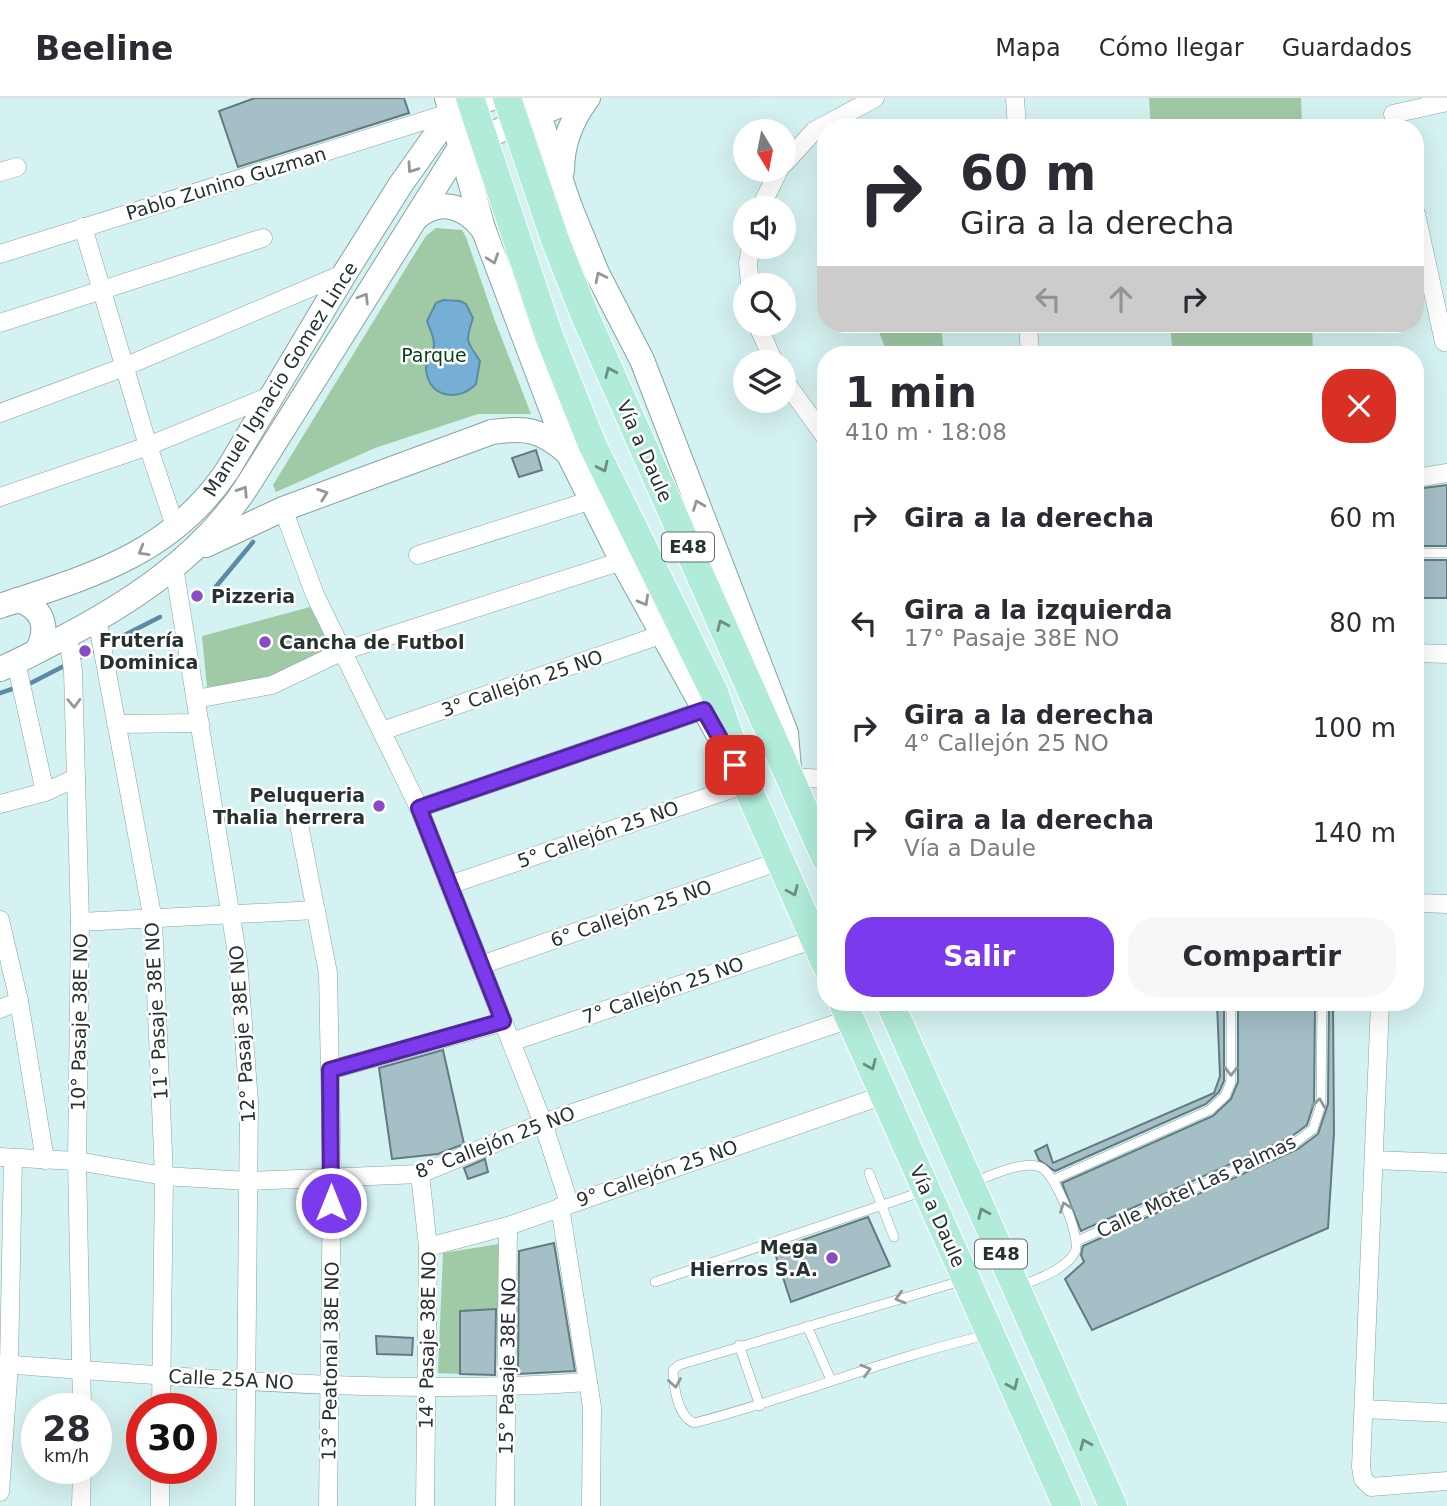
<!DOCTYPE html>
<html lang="es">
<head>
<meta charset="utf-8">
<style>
  :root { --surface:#fff; --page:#f7f7f7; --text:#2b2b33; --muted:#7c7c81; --line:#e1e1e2; --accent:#7c3aed }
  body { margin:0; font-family:"DejaVu Sans",sans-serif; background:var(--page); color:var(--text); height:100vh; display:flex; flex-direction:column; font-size:26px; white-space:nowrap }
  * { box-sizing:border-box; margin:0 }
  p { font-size:23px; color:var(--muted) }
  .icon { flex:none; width:38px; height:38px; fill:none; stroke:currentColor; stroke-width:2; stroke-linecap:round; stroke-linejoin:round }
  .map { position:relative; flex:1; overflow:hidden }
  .panel { position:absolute; left:817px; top:248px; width:607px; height:665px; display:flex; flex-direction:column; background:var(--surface); border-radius:28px; box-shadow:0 7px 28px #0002 }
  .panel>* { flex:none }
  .guide { position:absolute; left:817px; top:21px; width:607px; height:214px; border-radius:28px; box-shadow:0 7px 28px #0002; background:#fff; color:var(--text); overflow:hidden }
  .needle { width:46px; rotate:170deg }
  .tools { position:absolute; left:733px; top:21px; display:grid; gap:14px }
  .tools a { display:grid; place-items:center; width:63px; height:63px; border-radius:50%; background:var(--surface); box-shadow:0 7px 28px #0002; font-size:35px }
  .speed { position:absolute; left:21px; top:1295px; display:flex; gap:14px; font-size:35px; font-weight:700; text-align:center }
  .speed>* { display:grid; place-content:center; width:91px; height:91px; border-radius:50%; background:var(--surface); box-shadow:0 7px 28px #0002; line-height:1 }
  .speed small { font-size:18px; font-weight:400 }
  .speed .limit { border:10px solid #d22; background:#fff; color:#111 }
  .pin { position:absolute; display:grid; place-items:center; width:60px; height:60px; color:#fff; margin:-30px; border-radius:14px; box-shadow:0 4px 10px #0006 }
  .me { position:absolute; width:77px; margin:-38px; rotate:0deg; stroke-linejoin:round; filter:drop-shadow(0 0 5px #0008) }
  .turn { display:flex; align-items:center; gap:24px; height:147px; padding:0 28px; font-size:32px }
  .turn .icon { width:91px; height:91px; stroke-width:2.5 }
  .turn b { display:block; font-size:49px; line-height:60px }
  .lanes { display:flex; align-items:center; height:66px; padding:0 28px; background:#0003; justify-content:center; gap:35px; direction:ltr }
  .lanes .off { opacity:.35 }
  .round { display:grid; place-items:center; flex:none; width:74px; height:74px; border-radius:28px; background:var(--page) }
  .summary { display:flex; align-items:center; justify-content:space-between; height:119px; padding:0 28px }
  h1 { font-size:42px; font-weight:700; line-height:52px }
  .button { display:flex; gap:14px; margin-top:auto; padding:14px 28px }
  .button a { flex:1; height:80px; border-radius:28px; background:var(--accent); color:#fff; font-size:28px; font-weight:700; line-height:80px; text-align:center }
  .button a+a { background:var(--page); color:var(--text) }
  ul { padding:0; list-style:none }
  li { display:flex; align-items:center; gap:21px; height:105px; padding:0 28px }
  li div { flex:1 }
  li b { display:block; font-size:26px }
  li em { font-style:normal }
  header { display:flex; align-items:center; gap:42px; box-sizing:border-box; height:98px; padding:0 35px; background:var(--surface); border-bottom:2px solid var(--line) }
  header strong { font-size:33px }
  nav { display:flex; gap:38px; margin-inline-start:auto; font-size:24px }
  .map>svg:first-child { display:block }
  .green { fill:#a0caa6 }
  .water { fill:#76afd5; stroke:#5e89a4; stroke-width:2 }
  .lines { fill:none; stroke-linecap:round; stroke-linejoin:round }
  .stream { stroke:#5e89a4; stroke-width:4.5 }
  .building { fill:#a5bfc7; stroke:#627b82; stroke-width:2 }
  .service-casing { stroke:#87a3a2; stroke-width:10 }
  .minor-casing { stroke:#87a3a2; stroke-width:19 }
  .secondary-casing { stroke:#87a3a2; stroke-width:26 }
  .primary-casing { stroke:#fff; stroke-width:30 }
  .service { stroke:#fff; stroke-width:9 }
  .minor { stroke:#fff; stroke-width:18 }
  .secondary { stroke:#fff; stroke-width:24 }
  .primary { stroke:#b1ebd9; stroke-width:28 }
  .primary-bridge-casing { stroke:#fff; stroke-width:30; stroke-linecap:butt }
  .primary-bridge { stroke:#b1ebd9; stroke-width:28 }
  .oneway { stroke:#929898 }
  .oneway2 { stroke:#6c8e85 }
  .route-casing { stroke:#51269a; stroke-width:18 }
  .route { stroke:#7c3aed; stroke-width:12 }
  .poi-dot { fill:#8a4cc2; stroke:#fff; stroke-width:2.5 }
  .labels { text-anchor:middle; stroke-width:5; stroke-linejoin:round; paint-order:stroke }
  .shield { fill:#fff; stroke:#676f6f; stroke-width:2 }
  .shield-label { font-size:18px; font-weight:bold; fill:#263131 }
  .street-label { font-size:19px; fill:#263131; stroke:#fff }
  .park-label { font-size:19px; fill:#013f18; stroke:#fff }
  .poi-label { font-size:19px; font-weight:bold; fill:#263131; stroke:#fff; text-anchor:start }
</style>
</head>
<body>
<header>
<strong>Beeline</strong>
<nav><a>Mapa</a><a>Cómo llegar</a><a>Guardados</a></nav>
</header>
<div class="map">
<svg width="1447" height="1408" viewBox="0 0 1447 1408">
  <rect width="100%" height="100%" fill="#d4f2f1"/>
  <g class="green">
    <polygon points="1149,0 1301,0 1302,30 1151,30"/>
    <polygon points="436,130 462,132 466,139 495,223 531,316 478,316 375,350 276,394 273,387 414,157 426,138"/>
    <polygon points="876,226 941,226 944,257 888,257"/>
    <polygon points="1170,226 1312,226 1313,257 1173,257"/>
    <polygon points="310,509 332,551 271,580 207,589 202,538"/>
    <polygon points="499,1146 499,1210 459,1213 460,1276 438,1275 443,1155"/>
  </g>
  <path class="water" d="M 443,202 L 460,203 L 466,206 L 473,220 C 465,244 466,242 480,263 L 476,286 C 459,304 429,300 426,272 C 425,265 430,262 432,256 C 437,244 431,234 427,223 L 436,205 Z"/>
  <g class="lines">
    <g class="stream">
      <polyline points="214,491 253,444"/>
      <polyline points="105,547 160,519"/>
      <polyline points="77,561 97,551"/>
      <polyline points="27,587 66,567"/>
      <polyline points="0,595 18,589"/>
    </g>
  </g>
  <g class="building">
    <polygon points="255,0 404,0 409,15 238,69 219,13"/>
    <polygon points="536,352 542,372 519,379 512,360"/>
    <polygon points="1447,387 1447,448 1416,448 1416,391"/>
    <rect x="1416" y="462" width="31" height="38"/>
    <polygon points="1217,905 1224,905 1224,983 1219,994 1206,1006 1055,1073 1039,1062 1035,1053 1047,1047 1053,1065 1214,995 1220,978"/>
    <polygon points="1238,905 1315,905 1314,1005 1307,1027 1291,1039 1081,1133 1062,1085 1213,1018 1231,1001 1238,984"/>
    <polygon points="1329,905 1333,905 1334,1035 1328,1130 1092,1232 1065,1181 1084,1164 1081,1157 1083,1148 1298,1051 1318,1036 1328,1006"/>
    <polygon points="443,952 464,1046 438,1056 392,1061 379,970"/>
    <polygon points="485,1061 488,1074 468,1081 464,1070"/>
    <polygon points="868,1119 890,1168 791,1204 774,1152"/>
    <polygon points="554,1145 575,1273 518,1276 519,1153"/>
    <polygon points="496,1211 495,1277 460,1276 460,1213"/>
    <polygon points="376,1238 413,1240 412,1257 377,1256"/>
  </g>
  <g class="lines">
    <g class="service-casing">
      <g id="service">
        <polyline points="1416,455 1447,455"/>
        <polyline points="869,1075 894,1139"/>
        <polyline points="1055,1081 1210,1012 1225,998 1231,984 1231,905"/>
        <path d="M 973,1084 C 991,1078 1022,1062 1040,1069 C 1055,1074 1082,1141 1075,1154 C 1067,1171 1037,1181 1021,1188"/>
        <polyline points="1077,1143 1295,1045 1313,1031 1321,1006 1322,905"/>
        <path d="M 961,1183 L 679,1267 L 673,1272 C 674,1290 677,1317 694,1325 C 793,1300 887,1260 987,1237"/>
        <polyline points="655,1184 921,1094"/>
        <polyline points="807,1228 831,1282"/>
        <polyline points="739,1247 760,1308"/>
      </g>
    </g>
    <g class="minor-casing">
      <g id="minor">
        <polyline points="1015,0 1017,30"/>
        <polyline points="1397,30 1393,16 1447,4"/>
        <polyline points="784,66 814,33 875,0"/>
        <polyline points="0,74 17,69"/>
        <polyline points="760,110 779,72"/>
        <polyline points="1416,116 1444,244 1447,243"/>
        <polyline points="83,129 148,348 176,431"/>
        <polyline points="0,156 452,14"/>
        <polyline points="750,187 748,165 751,149"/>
        <polyline points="0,225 263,140"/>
        <polyline points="757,226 774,264"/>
        <polyline points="1028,226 1030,257"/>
        <polyline points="784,282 826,340"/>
        <polyline points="0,315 124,269 345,175"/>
        <polyline points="1416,380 1447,375"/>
        <polyline points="0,399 148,348 275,296"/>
        <polyline points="283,411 315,497 419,710 543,1025 569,1105"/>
        <polyline points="418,457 592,402"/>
        <polyline points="174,469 238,862 249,1004 245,1408"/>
        <polyline points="97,521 153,822 164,1078 161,1311"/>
        <polyline points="68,538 73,573 80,824 77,1063 82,1311"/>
        <polyline points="1416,555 1447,556"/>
        <polyline points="16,564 45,694"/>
        <polyline points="196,601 272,587 343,553 622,463"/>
        <polyline points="116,626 200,625"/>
        <polyline points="382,633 663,536"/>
        <polyline points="790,679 826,681"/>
        <polyline points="294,701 328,875 332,1080 328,1408"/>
        <polyline points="0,706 45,694 76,680"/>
        <polyline points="419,710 704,612"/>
        <polyline points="449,787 746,686"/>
        <polyline points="1416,805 1447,806"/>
        <polyline points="0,822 19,903 45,1062"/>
        <polyline points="80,824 316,812"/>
        <polyline points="481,867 780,763"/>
        <polyline points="1380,905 1361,1369 1363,1381 1371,1389 1447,1383"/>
        <polyline points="0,911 19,903"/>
        <polyline points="511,944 815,841"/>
        <polyline points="330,972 503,924"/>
        <polyline points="0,1059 77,1063 164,1078 248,1083 420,1076 543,1025 850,921"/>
        <polyline points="1374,1062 1447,1065"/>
        <polyline points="420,1076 428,1149 425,1408"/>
        <polyline points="560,1109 592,1309 591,1408"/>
        <polyline points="428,1149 508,1128 884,997"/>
        <path d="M 0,1266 C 195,1280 393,1298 588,1284"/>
        <polyline points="1364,1311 1447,1315"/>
        <polyline points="0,1394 9,1267 13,1060"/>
        <polyline points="81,1408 82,1370"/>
        <polyline points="160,1408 160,1370"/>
        <polyline points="505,1408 508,1128"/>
      </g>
    </g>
    <g class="secondary-casing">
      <g id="secondary">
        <polyline points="447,0 483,130 568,355 622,463 724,647"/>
        <polyline points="533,0 570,109 597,175 642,262 786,635 789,671"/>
        <polyline points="456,13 492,0"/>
        <polyline points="465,47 577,0"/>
        <path d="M 562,73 C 562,45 571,22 588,0"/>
        <path d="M 416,120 C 439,100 464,107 482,130"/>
        <path d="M 206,447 L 283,411 L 492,334 C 527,329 541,332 568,355"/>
        <path d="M 17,502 C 43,509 50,530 37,553"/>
        <path d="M 0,508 C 91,478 171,456 227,373 L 345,175 L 401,86 L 452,14"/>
        <path d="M 0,571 C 18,564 35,554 53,545 C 127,507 199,461 246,390 L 461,48"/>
      </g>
    </g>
    <g class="primary-casing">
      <g id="primary">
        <polyline points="586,220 826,761"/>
        <polyline points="549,238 592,346 714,594 746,686 826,867"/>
        <polyline points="843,905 1067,1408"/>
        <polyline points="890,905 1113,1408"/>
      </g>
    </g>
    <use href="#service" class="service"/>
    <use href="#minor" class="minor"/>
    <use href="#secondary" class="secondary"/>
    <use href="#primary" class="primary"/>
    <g class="primary-bridge-casing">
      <g id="primary-bridge">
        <polyline points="470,0 549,238"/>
        <polyline points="507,0 555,142 586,220"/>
      </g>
    </g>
    <use href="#primary-bridge" class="primary-bridge"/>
  </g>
  <defs><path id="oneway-chevron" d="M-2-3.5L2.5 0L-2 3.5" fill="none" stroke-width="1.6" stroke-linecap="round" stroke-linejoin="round" transform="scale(1.75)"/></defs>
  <g class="oneway">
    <use href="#oneway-chevron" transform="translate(412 70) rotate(125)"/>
    <use href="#oneway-chevron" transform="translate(493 161) rotate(71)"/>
    <use href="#oneway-chevron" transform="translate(600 179) rotate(-116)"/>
    <use href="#oneway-chevron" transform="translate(364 200) rotate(-58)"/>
    <use href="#oneway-chevron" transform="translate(243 393) rotate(-57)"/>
    <use href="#oneway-chevron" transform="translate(323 396) rotate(-20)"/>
    <use href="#oneway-chevron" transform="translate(698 407) rotate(-111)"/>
    <use href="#oneway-chevron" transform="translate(143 453) rotate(150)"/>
    <use href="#oneway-chevron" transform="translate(644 503) rotate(61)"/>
    <use href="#oneway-chevron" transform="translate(74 605) rotate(88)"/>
    <use href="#oneway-chevron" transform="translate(1231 973) rotate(91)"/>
    <use href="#oneway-chevron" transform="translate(1319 1005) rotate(-81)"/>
    <use href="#oneway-chevron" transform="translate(1065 1109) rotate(-110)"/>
    <use href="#oneway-chevron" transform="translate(900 1200) rotate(164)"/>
    <use href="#oneway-chevron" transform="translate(866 1272) rotate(-17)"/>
    <use href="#oneway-chevron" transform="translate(675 1285) rotate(81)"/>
  </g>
  <g class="oneway2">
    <use href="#oneway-chevron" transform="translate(610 274) rotate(-114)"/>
    <use href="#oneway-chevron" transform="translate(603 369) rotate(65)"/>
    <use href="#oneway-chevron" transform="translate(722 527) rotate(-114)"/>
    <use href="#oneway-chevron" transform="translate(793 793) rotate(66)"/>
    <use href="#oneway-chevron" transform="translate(871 967) rotate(66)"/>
    <use href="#oneway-chevron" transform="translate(983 1115) rotate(-114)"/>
    <use href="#oneway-chevron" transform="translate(1013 1287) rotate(66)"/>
    <use href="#oneway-chevron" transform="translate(1085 1346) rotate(-114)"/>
  </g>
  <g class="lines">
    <g class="route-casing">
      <polyline id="route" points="331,1105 330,972 503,923 419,710 704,612 735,667"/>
    </g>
    <use href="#route" class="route"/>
  </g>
  <g class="poi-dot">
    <circle cx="197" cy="498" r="7"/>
    <circle cx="265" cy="544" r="7"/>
    <circle cx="85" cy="553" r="7"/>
    <circle cx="379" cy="708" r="7"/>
    <circle cx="832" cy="1160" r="7"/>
  </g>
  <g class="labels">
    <g class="shield">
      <rect x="662" y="434.5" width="52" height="29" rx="5"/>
      <rect x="975" y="1141.5" width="52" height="29" rx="5"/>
    </g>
    <g class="shield-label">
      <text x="688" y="455">E48</text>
      <text x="1001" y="1162">E48</text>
    </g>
    <g class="street-label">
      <text transform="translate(226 85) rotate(-17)" y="7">Pablo Zunino Guzman</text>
      <text transform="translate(280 281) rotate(-58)" y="7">Manuel Ignacio Gomez Lince</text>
      <text transform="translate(645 353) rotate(66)" y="7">Vía a Daule</text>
      <text transform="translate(522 585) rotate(-19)" y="7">3° Callejón 25 NO</text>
      <text transform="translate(598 736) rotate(-19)" y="7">5° Callejón 25 NO</text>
      <text transform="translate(631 815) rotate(-19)" y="7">6° Callejón 25 NO</text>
      <text transform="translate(663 892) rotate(-19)" y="7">7° Callejón 25 NO</text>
      <text transform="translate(156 913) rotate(-93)" y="7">11° Pasaje 38E NO</text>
      <text transform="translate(79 924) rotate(-89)" y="7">10° Pasaje 38E NO</text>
      <text transform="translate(242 936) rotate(-94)" y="7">12° Pasaje 38E NO</text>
      <text transform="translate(495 1044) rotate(-21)" y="7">8° Callejón 25 NO</text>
      <text transform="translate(657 1075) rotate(-19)" y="7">9° Callejón 25 NO</text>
      <text transform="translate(1196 1088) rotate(-25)" y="7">Calle Motel Las Palmas</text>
      <text transform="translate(938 1118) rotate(66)" y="7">Vía a Daule</text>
      <text transform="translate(427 1242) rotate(-89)" y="7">14° Pasaje 38E NO</text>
      <text transform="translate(330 1263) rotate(-89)" y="7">13° Peatonal 38E NO</text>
      <text transform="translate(507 1268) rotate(-89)" y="7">15° Pasaje 38E NO</text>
      <text transform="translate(231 1281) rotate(3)" y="7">Calle 25A NO</text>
    </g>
    <g class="park-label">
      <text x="434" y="264">Parque</text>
    </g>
    <g class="poi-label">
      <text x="211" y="505">Pizzeria</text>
      <text x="99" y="549">Frutería<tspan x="99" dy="22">Dominica</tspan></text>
      <text x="279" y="551">Cancha de Futbol</text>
      <text x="365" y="704" text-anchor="end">Peluqueria<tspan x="365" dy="22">Thalia herrera</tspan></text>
      <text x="818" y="1156" text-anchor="end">Mega<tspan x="818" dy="22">Hierros S.A.</tspan></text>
    </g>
  </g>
</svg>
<div class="tools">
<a><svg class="needle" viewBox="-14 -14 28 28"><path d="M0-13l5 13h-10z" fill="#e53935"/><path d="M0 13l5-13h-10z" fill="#7c7c81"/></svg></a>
<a><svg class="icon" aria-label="sound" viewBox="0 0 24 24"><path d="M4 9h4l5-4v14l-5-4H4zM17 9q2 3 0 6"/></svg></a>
<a><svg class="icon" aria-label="search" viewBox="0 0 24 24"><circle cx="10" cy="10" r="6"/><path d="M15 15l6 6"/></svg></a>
<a><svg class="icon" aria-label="layers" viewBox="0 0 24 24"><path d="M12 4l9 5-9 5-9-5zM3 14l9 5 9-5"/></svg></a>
</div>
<div class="speed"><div>28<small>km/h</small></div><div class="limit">30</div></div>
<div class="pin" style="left:735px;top:667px;background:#d93025"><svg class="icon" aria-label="arrive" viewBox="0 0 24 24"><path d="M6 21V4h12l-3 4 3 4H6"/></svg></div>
<svg class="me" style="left:331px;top:1105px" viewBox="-20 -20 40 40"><circle r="17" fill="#7c3aed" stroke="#fff" stroke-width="3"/><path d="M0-11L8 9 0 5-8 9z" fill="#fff"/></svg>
<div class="guide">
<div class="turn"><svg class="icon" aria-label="right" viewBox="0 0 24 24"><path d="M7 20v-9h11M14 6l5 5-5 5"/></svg><div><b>60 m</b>Gira a la derecha</div></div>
<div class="lanes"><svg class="icon off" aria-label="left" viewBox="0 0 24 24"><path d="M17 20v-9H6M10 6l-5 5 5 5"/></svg><svg class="icon off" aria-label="ahead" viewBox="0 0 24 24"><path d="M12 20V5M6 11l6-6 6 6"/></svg><svg class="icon" aria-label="right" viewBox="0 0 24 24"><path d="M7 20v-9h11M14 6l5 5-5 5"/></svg></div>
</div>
<section class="panel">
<div class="summary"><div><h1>1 min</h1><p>410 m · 18:08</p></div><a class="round" style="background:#d93025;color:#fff"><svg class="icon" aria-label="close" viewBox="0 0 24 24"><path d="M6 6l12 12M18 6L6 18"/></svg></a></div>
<ul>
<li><svg class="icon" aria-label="right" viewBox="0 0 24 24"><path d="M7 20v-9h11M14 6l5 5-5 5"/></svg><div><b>Gira a la derecha</b></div><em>60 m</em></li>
<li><svg class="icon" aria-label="left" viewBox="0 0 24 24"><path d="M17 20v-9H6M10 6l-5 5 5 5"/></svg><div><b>Gira a la izquierda</b><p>17° Pasaje 38E NO</p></div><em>80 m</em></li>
<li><svg class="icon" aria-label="right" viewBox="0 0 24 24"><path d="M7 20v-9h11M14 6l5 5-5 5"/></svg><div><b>Gira a la derecha</b><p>4° Callejón 25 NO</p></div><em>100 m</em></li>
<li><svg class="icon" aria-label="right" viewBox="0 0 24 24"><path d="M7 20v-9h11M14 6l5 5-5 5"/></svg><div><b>Gira a la derecha</b><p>Vía a Daule</p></div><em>140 m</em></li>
</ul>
<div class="button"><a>Salir</a><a>Compartir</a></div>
</section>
</div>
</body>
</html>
